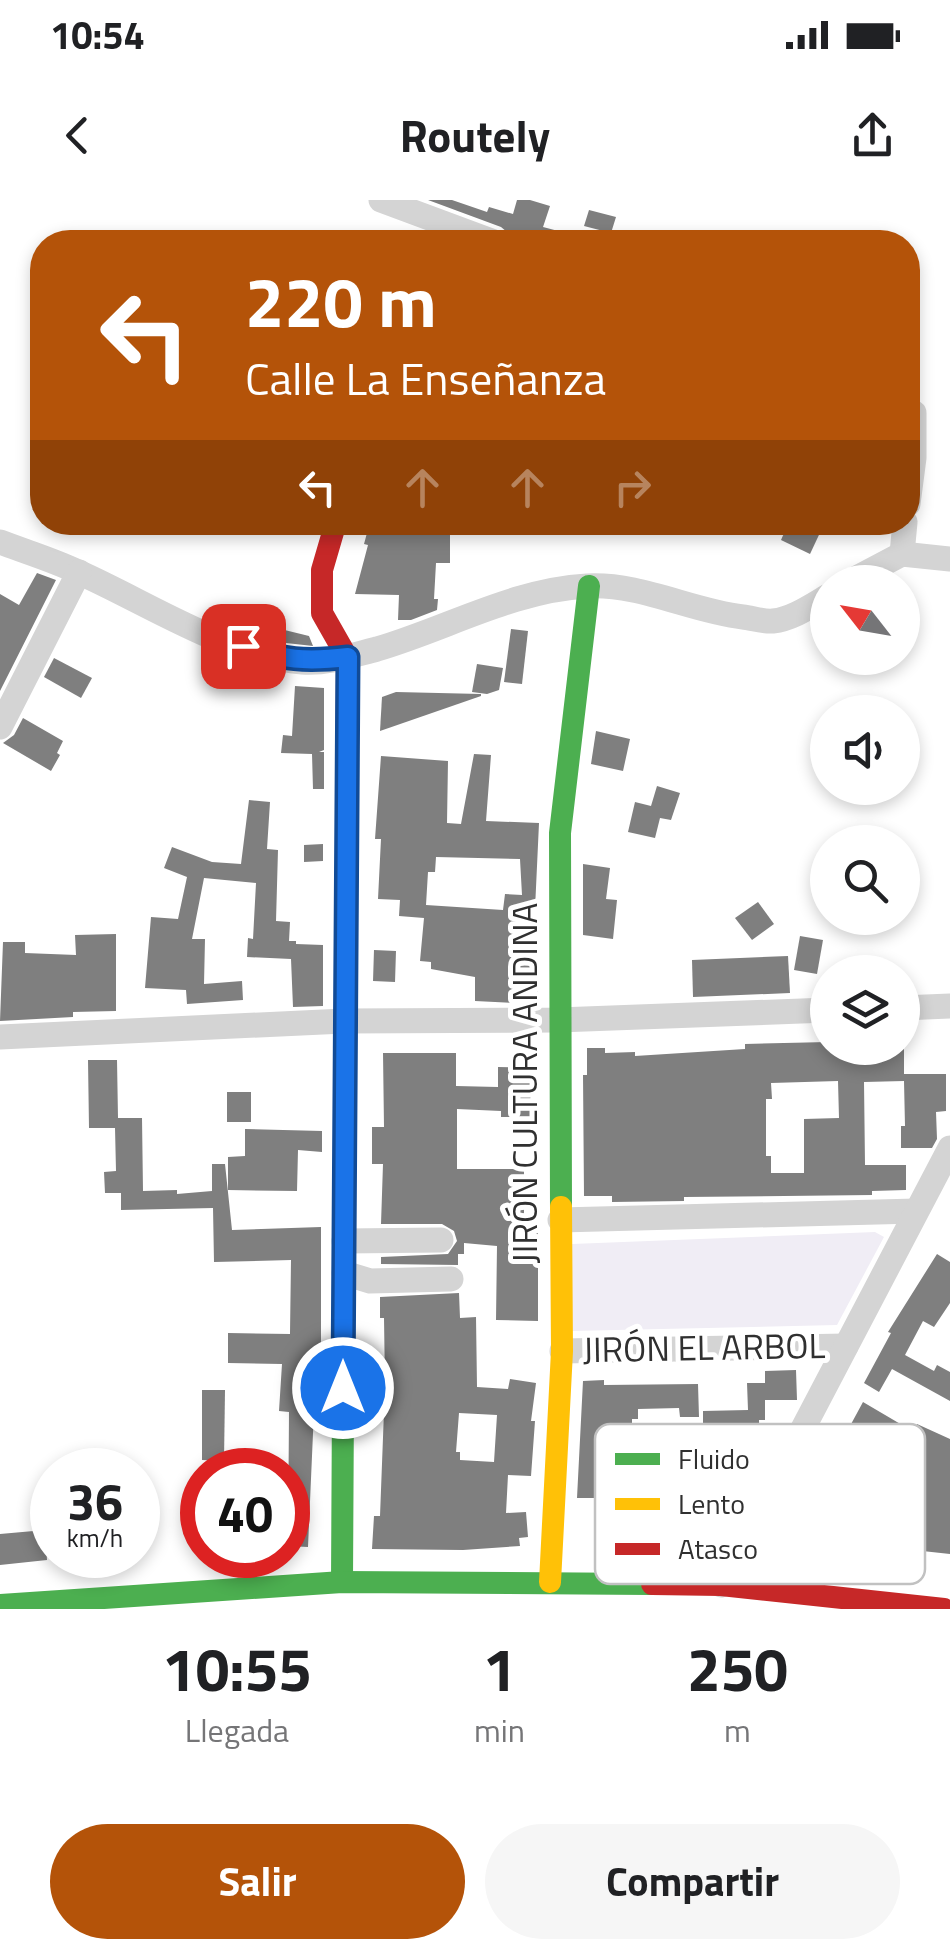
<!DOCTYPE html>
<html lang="es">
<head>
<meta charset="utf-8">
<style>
  :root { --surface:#fff; --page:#f6f6f6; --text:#202124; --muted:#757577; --accent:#b45309 }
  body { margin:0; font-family:"Titillium Web",sans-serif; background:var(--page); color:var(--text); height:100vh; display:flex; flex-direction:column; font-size:38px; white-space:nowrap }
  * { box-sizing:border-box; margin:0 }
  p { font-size:32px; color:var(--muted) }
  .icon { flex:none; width:55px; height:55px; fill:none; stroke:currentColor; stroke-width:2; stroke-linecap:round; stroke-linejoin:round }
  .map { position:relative; height:1409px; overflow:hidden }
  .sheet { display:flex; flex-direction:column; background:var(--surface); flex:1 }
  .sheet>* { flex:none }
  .guide { position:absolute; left:30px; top:30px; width:890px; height:305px; border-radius:40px; box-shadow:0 5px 15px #0003; background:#b45309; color:#fff; overflow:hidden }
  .needle { width:65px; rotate:301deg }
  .tools { position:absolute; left:810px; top:365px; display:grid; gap:20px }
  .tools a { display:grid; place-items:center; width:110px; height:110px; border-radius:50%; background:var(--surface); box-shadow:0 5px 15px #0003; font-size:50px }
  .speed { position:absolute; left:30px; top:1248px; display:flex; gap:20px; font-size:50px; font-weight:700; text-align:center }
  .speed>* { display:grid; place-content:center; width:130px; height:130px; border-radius:50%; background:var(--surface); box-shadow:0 5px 15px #0003; line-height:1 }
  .speed small { font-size:25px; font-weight:400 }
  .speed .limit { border:15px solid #d22; background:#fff; color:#111 }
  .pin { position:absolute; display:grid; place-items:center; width:85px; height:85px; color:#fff; margin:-42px; border-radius:20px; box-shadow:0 5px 15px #0006 }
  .me { position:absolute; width:110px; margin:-55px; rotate:0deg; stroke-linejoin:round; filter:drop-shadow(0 0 8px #0008) }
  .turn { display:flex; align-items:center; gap:35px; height:210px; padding:0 50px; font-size:45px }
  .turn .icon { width:130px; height:130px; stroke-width:2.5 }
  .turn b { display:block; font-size:70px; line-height:85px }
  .lanes { display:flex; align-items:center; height:95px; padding:0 50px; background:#0003; justify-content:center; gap:50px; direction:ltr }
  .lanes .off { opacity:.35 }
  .eta { display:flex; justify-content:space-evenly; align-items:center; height:170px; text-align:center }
  .eta b { font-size:60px; font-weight:700; line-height:70px }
  .button { display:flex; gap:20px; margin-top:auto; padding:20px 50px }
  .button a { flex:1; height:115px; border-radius:60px; background:var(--accent); color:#fff; font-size:40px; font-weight:700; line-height:115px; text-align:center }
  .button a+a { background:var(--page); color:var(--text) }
  .status { display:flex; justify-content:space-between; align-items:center; height:70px; padding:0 50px; background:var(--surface); direction:ltr }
  .status svg { height:28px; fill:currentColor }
  header { display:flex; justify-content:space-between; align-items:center; height:130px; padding:0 50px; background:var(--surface); font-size:45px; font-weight:700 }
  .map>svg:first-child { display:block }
  .green { fill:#f0edf5 }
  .building { fill:#7f7f7f; fill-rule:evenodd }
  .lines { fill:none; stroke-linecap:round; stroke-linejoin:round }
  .street { stroke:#d4d4d4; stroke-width:25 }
  .fast { stroke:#4caf50; stroke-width:22 }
  .slow { stroke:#ffc107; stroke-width:22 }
  .jam { stroke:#c62828; stroke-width:22 }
  .route-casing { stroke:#114b97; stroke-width:25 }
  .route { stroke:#1a73e8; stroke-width:18 }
  .labels { text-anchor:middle; stroke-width:10; stroke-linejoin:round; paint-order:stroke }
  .street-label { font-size:35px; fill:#303030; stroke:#fff }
  .key { fill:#fff; stroke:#c1c1c1; stroke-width:2.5 }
  .key-label { font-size:28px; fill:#303030 }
</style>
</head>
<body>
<div class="status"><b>10:54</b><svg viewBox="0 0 49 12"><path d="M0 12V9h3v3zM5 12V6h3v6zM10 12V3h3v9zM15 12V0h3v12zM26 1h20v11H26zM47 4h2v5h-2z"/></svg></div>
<header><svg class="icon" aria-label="back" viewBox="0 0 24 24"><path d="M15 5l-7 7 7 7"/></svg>Routely<svg class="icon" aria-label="share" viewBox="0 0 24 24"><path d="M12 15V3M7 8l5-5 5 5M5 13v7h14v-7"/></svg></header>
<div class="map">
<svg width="950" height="1409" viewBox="0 0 950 1409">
  <rect width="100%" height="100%" fill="#fff"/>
  <polygon class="green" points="875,1032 884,1037 837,1125 571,1131 572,1044"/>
  <g class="building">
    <polygon points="428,0 452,0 487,12 489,7 513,14 517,0 530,0 550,6 543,27 581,37 580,42 510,42 507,32 501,27"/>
    <polygon points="589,10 616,17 611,33 584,26"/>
    <polygon points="370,322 450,322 450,363 436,363 434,399 438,399 437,410 411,420 398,420 399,395 355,394 368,345 364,344"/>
    <polygon points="789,322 825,322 810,354 781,340"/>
    <polygon points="37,373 56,380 0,491 0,394 19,405"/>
    <polygon points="252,422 309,436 313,446 277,442 249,434"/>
    <polygon points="511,429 528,431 522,484 504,482"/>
    <polygon points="54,458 92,478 81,498 44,477"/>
    <polygon points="477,464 503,468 499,490 487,494 472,492"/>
    <polygon points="295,486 324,488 324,550 319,552 324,552 324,589 313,589 312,554 281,553 283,535 292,536"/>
    <polygon points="396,492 481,494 481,496 380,531 382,497"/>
    <polygon points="23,518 63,541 57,553 60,555 51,571 3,543 14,535"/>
    <polygon points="596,531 630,539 623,571 591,564"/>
    <path d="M 474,554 L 491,555 L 486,621 L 539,623 L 533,752 L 538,752 L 538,804 L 475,801 L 475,777 L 431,769 L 431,762 L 420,761 L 424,718 L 399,716 L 400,700 L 378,699 L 381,639 L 375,639 L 381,556 L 448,561 L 447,623 L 461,624 ZM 436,657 L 520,659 L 522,695 L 505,694 L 503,710 L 426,705 L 428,672 L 435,672 Z"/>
    <polygon points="657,586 680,593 671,620 660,618 655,638 628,632 635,602 651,606"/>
    <polygon points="249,600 270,602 267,649 278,650 276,721 290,722 289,741 296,741 296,744 323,745 323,806 293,807 291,759 247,757 248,738 253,739 256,683 204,678 192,739 205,739 204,784 242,781 243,800 187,804 186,790 145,788 151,717 178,719 187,677 164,668 172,647 212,662 241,664"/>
    <polygon points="323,644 323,661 304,662 304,645"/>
    <polygon points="583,664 610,668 606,699 617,700 613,739 583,735"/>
    <polygon points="758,702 774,724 752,740 735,718"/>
    <polygon points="116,734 116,811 73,812 73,817 0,821 3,742 25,742 25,753 76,755 75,735"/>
    <polygon points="800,736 823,740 817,774 794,770"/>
    <polygon points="374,750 396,751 395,782 373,781"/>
    <polygon points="788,756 790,793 693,797 692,760"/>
    <path d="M 828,842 L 828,848 L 904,848 L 904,874 L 946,874 L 946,911 L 936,912 L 937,939 L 932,948 L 901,948 L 901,926 L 905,926 L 904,881 L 864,882 L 865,965 L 906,965 L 906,990 L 872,991 L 872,995 L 684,997 L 684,1001 L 612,1002 L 612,996 L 584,996 L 583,875 L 587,875 L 587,848 L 605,848 L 605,853 L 635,852 L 635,856 L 745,849 L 745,844 ZM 838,881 L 839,918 L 804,919 L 804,973 L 771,973 L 771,956 L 766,956 L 766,899 L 772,899 L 771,883 Z"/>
    <polygon points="383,853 456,853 456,886 498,887 498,867 531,868 530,917 501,917 501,911 457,909 457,969 524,969 524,1020 538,1020 538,1121 496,1120 497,1046 464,1043 464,1054 458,1054 458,1065 381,1064 381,1057 448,1054 457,1041 454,1031 442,1024 381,1024 383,964 372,964 372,927 384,927"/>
    <polygon points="88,860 117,860 118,918 142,918 143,991 177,990 177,994 212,991 212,964 225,964 232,1030 321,1027 321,1165 316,1165 308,1347 288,1346 289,1212 279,1211 282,1164 228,1163 228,1133 290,1134 291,1060 214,1062 213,1008 121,1010 121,993 105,993 104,972 116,971 115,928 89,928"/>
    <rect x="227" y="892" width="24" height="30"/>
    <polygon points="245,929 322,931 322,952 298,950 297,991 228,990 228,957 245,956"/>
    <polygon points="937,1054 950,1062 950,1103 934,1127 923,1121 905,1155 934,1171 937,1165 950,1172 950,1201 892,1169 879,1192 864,1183 891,1133 888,1132"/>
    <path d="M 459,1093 L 460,1118 L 476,1117 L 477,1187 L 508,1189 L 510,1179 L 536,1183 L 531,1221 L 535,1221 L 531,1276 L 508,1275 L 506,1313 L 526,1312 L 528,1337 L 519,1338 L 520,1346 L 463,1350 L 372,1349 L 374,1316 L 380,1316 L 385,1185 L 384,1118 L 380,1118 L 380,1097 ZM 459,1213 L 497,1215 L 494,1262 L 460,1260 L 460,1252 L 456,1252 Z"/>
    <polygon points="796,1170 797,1200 765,1200 765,1220 759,1220 760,1252 756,1252 756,1257 738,1257 734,1326 702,1327 702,1332 660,1330 604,1335 600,1298 577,1298 583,1181 604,1180 604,1185 698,1184 699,1217 680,1217 679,1208 638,1209 638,1219 632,1219 632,1260 667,1259 703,1256 703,1211 748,1210 747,1183 765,1183 765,1171"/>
    <polygon points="202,1190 225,1190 224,1261 202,1260"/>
    <polygon points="863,1202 914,1232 917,1224 950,1239 950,1354 904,1349 912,1292 885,1280 898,1253 850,1226"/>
    <polygon points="45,1330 47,1360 0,1365 0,1334"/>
  </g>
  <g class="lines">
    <g class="street">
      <polyline points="381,0 494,42"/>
      <polyline points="908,209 914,213 914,258 908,304"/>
      <path d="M 0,342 C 26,352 53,360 78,372 C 146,402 227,456 302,462 C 327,464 353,455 377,449 C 446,429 513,390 587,386 C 640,383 691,411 743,417 C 752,418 763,422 773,421 C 792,419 811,406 828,396"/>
      <polyline points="902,354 905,322"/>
      <polyline points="849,382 902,354 950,359"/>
      <polyline points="0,527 79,372"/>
      <polyline points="902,808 950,806"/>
      <polyline points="0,837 344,821 558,820 828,810"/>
      <polyline points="560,1020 916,1011"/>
      <polyline points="344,1041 441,1040"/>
      <polyline points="344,1073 370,1081 451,1079"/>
      <polyline points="562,1151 846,1146"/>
      <polyline points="721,1385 950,948"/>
    </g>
    <g class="fast">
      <polyline points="561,1007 560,633 589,386"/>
      <polyline points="342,1382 346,648"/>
      <polyline points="0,1405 342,1382 652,1384"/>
    </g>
    <polyline class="slow" points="550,1382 562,1151 561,1007"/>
    <g class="jam">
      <polyline points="336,322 322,370 322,413 347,457 346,648"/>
      <polyline points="652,1384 721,1385 944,1409"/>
    </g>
  </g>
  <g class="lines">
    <g class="route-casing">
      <path id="route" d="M 243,446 C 283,460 306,462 348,457 L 343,1188"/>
    </g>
    <use href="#route" class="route"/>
  </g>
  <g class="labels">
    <g class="street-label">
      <text transform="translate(525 883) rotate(-90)" y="12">JIRÓN CULTURA ANDINA</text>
      <text transform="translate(704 1148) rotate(-1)" y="12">JIRÓN EL ARBOL</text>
    </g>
  </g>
  <rect x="595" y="1224" width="330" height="160" rx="15" class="key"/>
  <rect x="615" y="1253" width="45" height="12" fill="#4caf50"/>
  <rect x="615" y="1298" width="45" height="12" fill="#ffc107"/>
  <rect x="615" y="1343" width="45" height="12" fill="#c62828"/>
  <g class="key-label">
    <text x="678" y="1269">Fluido</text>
    <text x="678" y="1314">Lento</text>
    <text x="678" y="1359">Atasco</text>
  </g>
</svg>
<div class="tools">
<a><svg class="needle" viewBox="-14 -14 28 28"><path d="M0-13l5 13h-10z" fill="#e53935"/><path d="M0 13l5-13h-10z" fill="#757577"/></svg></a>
<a><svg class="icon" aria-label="sound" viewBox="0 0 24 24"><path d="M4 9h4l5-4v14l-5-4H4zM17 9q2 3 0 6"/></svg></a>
<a><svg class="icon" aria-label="search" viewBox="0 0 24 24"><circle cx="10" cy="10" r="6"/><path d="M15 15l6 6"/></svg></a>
<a><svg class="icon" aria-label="layers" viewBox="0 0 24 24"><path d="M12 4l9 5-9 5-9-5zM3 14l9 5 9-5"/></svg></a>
</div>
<div class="speed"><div>36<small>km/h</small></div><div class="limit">40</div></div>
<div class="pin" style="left:243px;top:446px;background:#d93025"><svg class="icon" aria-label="arrive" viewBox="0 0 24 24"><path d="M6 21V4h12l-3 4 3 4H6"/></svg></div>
<svg class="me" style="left:343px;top:1188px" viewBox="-20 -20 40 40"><circle r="17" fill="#1a73e8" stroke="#fff" stroke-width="3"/><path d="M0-11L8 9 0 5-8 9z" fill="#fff"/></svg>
<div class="guide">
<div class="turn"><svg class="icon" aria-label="left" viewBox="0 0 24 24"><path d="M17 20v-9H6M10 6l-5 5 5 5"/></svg><div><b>220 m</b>Calle La Enseñanza</div></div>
<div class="lanes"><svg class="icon" aria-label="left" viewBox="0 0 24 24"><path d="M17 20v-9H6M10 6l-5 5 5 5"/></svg><svg class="icon off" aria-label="ahead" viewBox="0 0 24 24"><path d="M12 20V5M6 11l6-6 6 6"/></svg><svg class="icon off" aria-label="ahead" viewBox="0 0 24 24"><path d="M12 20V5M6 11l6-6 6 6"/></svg><svg class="icon off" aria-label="right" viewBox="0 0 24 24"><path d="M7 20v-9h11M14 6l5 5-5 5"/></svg></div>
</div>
</div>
<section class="sheet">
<div class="eta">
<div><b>10:55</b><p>Llegada</p></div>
<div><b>1</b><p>min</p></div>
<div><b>250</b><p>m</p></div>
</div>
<div class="button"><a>Salir</a><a>Compartir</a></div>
</section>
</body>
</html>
